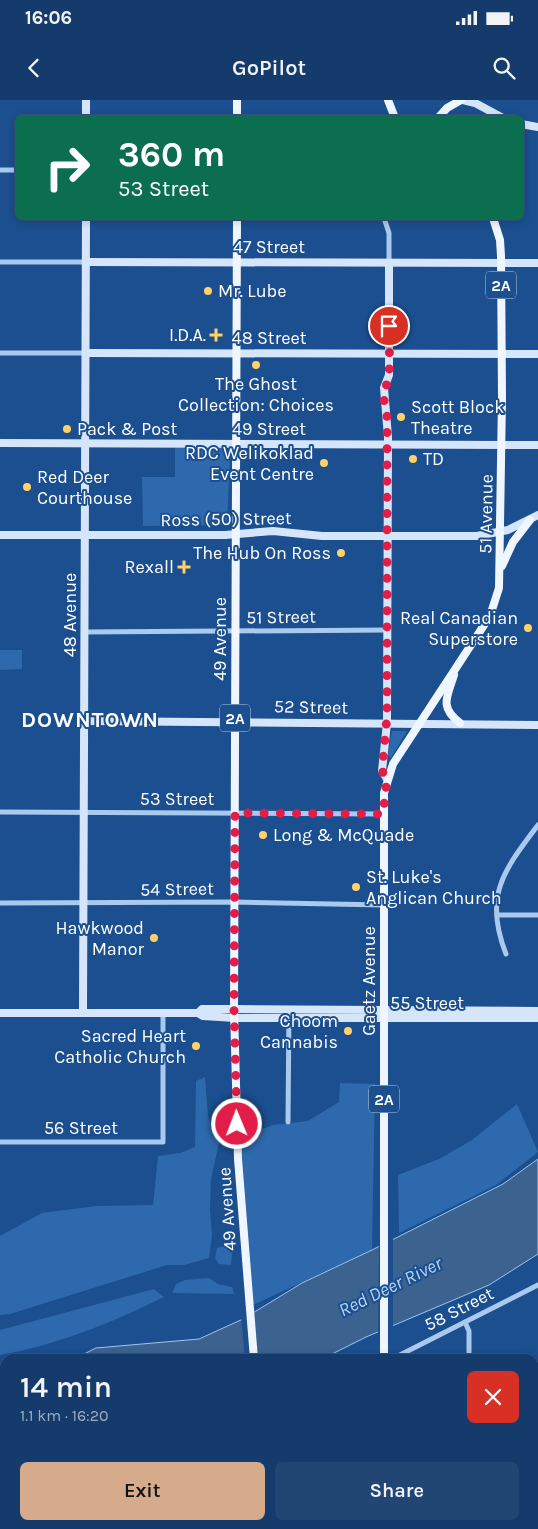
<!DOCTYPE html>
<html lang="en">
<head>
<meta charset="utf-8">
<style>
  :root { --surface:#143b6b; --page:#214673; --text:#f1f3f6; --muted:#9dadc1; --line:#33557e; --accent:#d6ab8b }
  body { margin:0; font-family:Karla,sans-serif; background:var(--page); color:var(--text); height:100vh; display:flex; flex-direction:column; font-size:19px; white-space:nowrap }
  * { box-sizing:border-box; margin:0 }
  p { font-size:16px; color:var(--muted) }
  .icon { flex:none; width:28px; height:28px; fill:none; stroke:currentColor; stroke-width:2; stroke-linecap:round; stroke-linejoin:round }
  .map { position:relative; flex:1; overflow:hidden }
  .details { position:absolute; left:0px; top:1254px; width:539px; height:176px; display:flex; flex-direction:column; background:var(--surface); border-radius:15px 15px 0 0; box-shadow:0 2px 8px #0003,0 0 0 1px var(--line) }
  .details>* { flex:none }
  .guide { position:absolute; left:15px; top:15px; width:509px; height:105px; border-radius:8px; box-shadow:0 2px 8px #0003,0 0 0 1px var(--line); background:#0b6e4f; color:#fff; overflow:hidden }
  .pin { position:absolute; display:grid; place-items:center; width:42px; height:42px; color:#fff; margin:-21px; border:2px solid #fff; border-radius:50%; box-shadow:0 1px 5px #0007 }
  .me { position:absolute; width:55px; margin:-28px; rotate:359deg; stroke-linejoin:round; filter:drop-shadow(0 0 4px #0008) }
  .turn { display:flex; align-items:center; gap:18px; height:105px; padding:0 20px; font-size:22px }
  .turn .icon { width:65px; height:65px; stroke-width:2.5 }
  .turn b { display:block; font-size:35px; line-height:42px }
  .round { display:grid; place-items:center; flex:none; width:52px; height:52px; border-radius:8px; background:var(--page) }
  .overview { display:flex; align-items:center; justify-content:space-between; height:85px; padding:0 20px }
  h1 { font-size:30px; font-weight:600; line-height:38px }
  .button { display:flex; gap:10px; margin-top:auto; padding:10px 20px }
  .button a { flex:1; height:58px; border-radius:8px; background:var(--accent); color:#111; font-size:20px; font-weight:600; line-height:58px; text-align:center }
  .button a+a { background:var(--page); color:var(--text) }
  .status { display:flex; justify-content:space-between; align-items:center; height:35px; padding:0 25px; background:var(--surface); direction:ltr }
  .status svg { height:14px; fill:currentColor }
  header { display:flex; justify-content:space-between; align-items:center; height:65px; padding:0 20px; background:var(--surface); font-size:22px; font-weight:600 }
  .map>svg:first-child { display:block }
  .green { fill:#2e69ad }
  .water { fill:#3c6290; stroke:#9cc4f0 }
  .pier { fill:#1b4f8f }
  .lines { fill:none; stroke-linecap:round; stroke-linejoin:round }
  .street { stroke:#a9c9ee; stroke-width:5 }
  .secondary { stroke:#d6e6fa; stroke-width:8 }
  .primary { stroke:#f0f6ff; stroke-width:8 }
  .route { stroke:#e11d48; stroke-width:9; stroke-dasharray:0 16.2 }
  .poi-dot { fill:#ffd166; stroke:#1b4f8f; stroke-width:2 }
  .labels { text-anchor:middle; stroke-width:4; stroke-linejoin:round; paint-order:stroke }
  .shield { fill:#1b4f8f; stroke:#bbcadd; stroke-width:1 }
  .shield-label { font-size:16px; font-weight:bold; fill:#fff }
  .street-label { font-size:18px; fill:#fff; stroke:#1b4f8f }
  .poi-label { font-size:18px; fill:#fff; stroke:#1b4f8f; text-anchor:end }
  .water-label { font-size:19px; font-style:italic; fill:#b5d3f5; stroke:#1b4f8f }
  .district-label { font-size:22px; font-weight:bold; letter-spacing:1px; fill:#fff; stroke:#1b4f8f }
</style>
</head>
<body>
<div class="status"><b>16:06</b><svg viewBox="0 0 49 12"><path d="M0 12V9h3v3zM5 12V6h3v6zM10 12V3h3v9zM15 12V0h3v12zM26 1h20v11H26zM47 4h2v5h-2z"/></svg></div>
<header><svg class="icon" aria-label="back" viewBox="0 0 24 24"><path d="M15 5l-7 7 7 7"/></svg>GoPilot<svg class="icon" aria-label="search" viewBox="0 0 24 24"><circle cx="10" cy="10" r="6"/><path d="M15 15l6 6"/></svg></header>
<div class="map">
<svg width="538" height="1429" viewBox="0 0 538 1429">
  <rect width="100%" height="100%" fill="#1b4f8f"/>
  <g class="green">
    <polygon points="225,347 230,354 227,425 143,426 142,377 175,377 175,348"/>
    <polygon points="0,550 22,550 22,569 0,570"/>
    <polygon points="392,631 407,631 391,658 388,655"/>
    <polygon points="205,977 208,1016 219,1043 211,1079 210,1110 212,1135 209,1158 184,1165 167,1165 10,1214 0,1215 0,1136 42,1113 97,1106 153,1105 158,1056 180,1053 195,1047 196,981"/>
    <polygon points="340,983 375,984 372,1150 253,1205 242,1086 242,1037 273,1025 308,1021 339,1002"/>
    <polygon points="517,1004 538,1052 496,1085 399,1133 398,1075 439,1059 472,1040"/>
    <polygon points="224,1146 232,1153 231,1165 219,1164 215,1158 217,1148"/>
    <polygon points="209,1178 218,1184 232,1187 234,1194 172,1193 176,1184 185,1180"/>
    <path d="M 154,1189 L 164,1197 C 111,1223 57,1245 0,1255 L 0,1230 Z"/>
    <polygon points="5,1349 5,1425 24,1425 18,1429 0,1429 0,1350"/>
  </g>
  <g class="water">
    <polygon points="538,1059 538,1154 489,1185 366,1237 322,1259 74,1259 96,1248 199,1239 243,1219 302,1183 372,1150 503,1084"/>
    <polygon points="5,1281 5,1349 0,1350 0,1282"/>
  </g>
  <g class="pier">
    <polygon points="393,1137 393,1228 378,1234 379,1144"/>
    <polygon points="254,1210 258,1259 245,1259 241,1217"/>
  </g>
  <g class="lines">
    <g class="street">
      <polyline points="0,70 18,70"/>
      <polyline points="384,118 389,133 389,163"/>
      <polyline points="0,162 86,162"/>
      <polyline points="0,253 86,253"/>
      <polyline points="85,532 388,530"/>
      <polyline points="0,712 383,714"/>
      <polyline points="0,803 234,802 384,805"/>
      <polyline points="497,815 538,815"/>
      <path d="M 506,854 C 483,796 504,770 538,725"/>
      <polyline points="288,1022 289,909"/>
      <polyline points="0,1042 163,1042 163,913"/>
      <polyline points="465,1222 469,1231 469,1259"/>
      <polyline points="392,1259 538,1185"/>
      <polyline points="468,1429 468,1425"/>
    </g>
    <g class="secondary">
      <polyline points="463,0 475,3 503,18"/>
      <polyline points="86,18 86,0"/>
      <polyline points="521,24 538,27"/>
      <polyline points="86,162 538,163"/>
      <polyline points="86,253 538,254"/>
      <polyline points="0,343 538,345"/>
      <polyline points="0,435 225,435 273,431 322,436 477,436 508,430 538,415"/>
      <polyline points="84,621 538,625"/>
      <polyline points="387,679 382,671 387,623 388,337 384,288 389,275 389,163"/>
      <polyline points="83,912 86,118"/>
      <polyline points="0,913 198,913 202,909 234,909 538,911"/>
      <polyline points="198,913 203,916 235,918 538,918"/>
      <polyline points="534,1344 538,1344"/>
      <polyline points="244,1425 254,1429"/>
      <polyline points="273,1425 282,1429"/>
      <polyline points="47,1429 53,1425"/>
      <polyline points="198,1429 200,1425"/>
    </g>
    <g class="primary">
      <polyline points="388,0 395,18"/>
      <polyline points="237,18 237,0"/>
      <polyline points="438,18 447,8 461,0"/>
      <polyline points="237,118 234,909 238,1059 254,1259"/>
      <polyline points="502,466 513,442 530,420"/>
      <path d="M 454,575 C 447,597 439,607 460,623"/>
      <polyline points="384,1259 384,693 393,664 490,516 499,488 502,298 501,156 500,140 493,118"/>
      <polyline points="268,1425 268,1429"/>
      <polyline points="381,1429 381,1425"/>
    </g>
  </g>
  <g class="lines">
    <path class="route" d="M 237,1024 L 234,909 L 235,713 L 383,714 L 387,679 L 382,671 L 387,616 L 387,309 C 380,296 387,287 389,275 C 390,259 389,242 389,226"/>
  </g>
  <g class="poi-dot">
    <circle cx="208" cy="191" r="5"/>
    <path d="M213.5 227.5h5v5h5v5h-5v5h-5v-5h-5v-5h5z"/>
    <circle cx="256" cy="265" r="5"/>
    <circle cx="401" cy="317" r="5"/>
    <circle cx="67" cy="329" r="5"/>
    <circle cx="413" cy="359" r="5"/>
    <circle cx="324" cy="363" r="5"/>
    <circle cx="27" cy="387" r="5"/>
    <circle cx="341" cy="453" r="5"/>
    <path d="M181.5 459.5h5v5h5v5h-5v5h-5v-5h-5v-5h5z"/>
    <circle cx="528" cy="528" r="5"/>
    <circle cx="263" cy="735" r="5"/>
    <circle cx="356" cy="787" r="5"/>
    <circle cx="154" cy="838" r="5"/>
    <circle cx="348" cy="931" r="5"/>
    <circle cx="196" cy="946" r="5"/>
  </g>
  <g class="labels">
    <g class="shield">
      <rect x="486" y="171.5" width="30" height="27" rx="4"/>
      <rect x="220" y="604.5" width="30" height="27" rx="4"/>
      <rect x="369" y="985.5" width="30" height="27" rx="4"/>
    </g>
    <g class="shield-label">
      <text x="501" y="191">2A</text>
      <text x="235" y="624">2A</text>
      <text x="384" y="1005">2A</text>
    </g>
    <g class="street-label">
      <text x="269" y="153">47 Street</text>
      <text x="269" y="244">48 Street</text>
      <text x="269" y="335">49 Street</text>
      <text transform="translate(486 414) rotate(-89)" y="6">51 Avenue</text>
      <text transform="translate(226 419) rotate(-1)" y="6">Ross (50) Street</text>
      <text transform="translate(70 515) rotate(-90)" y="6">48 Avenue</text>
      <text transform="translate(281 517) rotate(-1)" y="6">51 Street</text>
      <text transform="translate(220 539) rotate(-90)" y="6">49 Avenue</text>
      <text transform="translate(311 607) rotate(1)" y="6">52 Street</text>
      <text x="177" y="705">53 Street</text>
      <text transform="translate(177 789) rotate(-1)" y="6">54 Street</text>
      <text transform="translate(369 881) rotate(-90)" y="6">Gaetz Avenue</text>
      <text x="427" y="909">55 Street</text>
      <text x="81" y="1034">56 Street</text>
      <text transform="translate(227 1109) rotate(-94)" y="6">49 Avenue</text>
      <text transform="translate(459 1209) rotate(-27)" y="6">58 Street</text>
    </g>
    <g class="poi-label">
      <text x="218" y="197" text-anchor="start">Mr. Lube</text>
      <text x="206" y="241">I.D.A.</text>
      <text x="256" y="290" text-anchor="middle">The Ghost<tspan x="256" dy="21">Collection: Choices</tspan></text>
      <text x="411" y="313" text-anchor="start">Scott Block<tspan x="411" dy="21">Theatre</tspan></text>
      <text x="77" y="335" text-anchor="start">Pack &amp; Post</text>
      <text x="314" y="359">RDC Welikoklad<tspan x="314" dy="21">Event Centre</tspan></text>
      <text x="423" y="365" text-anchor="start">TD</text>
      <text x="37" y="383" text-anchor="start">Red Deer<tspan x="37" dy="21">Courthouse</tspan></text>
      <text x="331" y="459">The Hub On Ross</text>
      <text x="174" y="473">Rexall</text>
      <text x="518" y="524">Real Canadian<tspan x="518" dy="21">Superstore</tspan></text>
      <text x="273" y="741" text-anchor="start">Long &amp; McQuade</text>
      <text x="366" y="783" text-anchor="start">St. Luke's<tspan x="366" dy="21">Anglican Church</tspan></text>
      <text x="144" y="834">Hawkwood<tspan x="144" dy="21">Manor</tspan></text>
      <text x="338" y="927">Choom<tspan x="338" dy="21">Cannabis</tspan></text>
      <text x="186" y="942">Sacred Heart<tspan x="186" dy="21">Catholic Church</tspan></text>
    </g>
    <g class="water-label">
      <text transform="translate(390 1186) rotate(-26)" y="7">Red Deer River</text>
    </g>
    <g class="district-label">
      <text x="90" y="627">DOWNTOWN</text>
    </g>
  </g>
</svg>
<div class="pin" style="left:389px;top:226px;background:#d93025"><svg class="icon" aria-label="arrive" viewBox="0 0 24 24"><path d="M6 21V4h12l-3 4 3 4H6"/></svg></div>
<svg class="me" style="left:237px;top:1024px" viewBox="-20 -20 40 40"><circle r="17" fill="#e11d48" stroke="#fff" stroke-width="3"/><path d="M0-11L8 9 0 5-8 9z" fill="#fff"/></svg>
<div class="guide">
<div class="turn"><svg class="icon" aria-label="right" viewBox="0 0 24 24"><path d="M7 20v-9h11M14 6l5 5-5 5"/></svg><div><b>360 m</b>53 Street</div></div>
</div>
<section class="details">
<div class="overview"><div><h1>14 min</h1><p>1.1 km · 16:20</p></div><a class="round" style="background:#d93025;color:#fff"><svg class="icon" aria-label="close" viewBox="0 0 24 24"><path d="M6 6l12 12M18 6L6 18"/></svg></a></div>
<div class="button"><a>Exit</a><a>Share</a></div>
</section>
</div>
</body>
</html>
